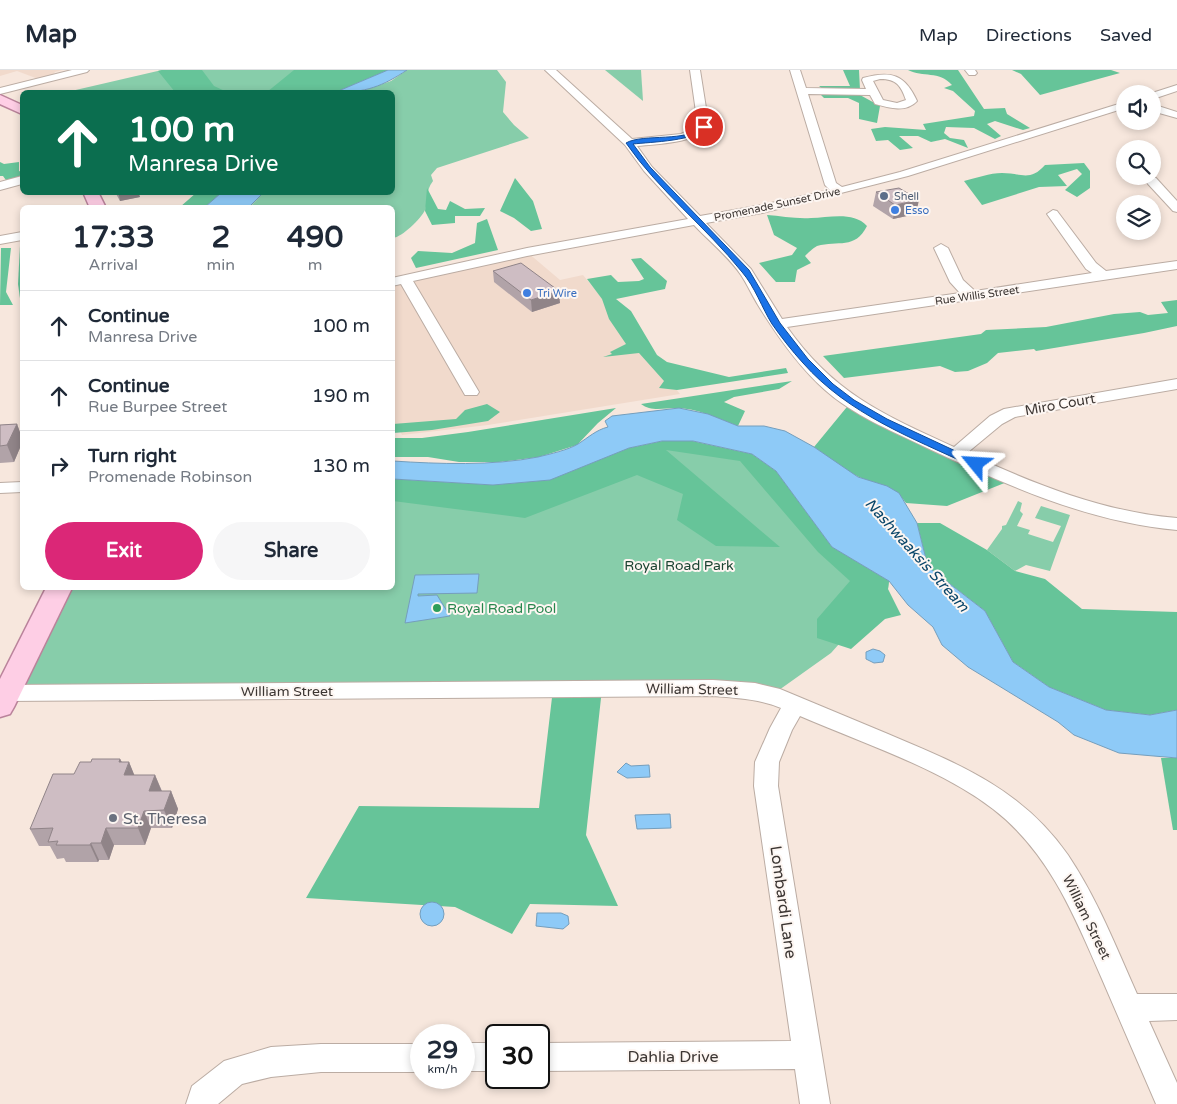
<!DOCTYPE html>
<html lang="en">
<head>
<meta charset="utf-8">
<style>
  :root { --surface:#fff; --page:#f6f6f7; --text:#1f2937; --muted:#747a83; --line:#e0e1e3; --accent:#db2777 }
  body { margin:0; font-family:"Varela Round",sans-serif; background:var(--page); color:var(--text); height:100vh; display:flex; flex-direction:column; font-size:19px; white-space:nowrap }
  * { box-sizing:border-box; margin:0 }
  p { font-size:16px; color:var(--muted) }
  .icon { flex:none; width:28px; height:28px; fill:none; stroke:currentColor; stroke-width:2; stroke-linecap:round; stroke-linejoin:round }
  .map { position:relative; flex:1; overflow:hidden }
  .panel { position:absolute; left:20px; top:135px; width:375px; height:385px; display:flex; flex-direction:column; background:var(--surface); border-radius:8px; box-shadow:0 2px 8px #0003 }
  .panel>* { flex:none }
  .guide { position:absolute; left:20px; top:20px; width:375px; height:105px; border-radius:8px; box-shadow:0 2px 8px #0003; background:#0b6e4f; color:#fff; overflow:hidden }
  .tools { position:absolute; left:1116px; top:15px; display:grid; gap:10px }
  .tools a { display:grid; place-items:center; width:45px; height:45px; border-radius:50%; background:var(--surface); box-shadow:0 2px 8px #0003; font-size:25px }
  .speed { position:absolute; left:410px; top:954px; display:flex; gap:10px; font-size:25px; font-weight:700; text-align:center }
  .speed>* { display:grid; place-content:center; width:65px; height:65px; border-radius:50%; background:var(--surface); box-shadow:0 2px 8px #0003; line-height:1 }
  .speed small { font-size:12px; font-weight:400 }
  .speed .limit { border:2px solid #111; border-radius:8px; background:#fff; color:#111 }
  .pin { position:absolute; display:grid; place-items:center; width:42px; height:42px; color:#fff; margin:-21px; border:2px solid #fff; border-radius:50%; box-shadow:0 1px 5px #0007 }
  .me { position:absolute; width:55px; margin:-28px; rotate:297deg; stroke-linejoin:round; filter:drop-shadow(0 0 4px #0008) }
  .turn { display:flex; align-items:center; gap:18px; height:105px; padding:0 25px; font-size:22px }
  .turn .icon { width:65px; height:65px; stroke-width:2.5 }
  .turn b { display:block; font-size:35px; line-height:42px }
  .eta { display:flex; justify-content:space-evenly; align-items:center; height:85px; text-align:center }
  .eta b { font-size:30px; font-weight:700; line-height:35px }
  .cta { display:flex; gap:10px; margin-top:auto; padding:10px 25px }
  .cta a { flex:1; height:58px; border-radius:30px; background:var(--accent); color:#fff; font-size:20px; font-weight:700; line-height:58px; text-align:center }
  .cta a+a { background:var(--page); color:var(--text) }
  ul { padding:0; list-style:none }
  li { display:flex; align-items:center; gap:15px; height:70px; padding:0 25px; border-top:1px solid var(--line) }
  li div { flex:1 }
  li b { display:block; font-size:19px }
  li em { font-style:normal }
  header { display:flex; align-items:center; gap:30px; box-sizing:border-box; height:70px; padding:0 25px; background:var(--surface); border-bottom:1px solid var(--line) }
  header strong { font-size:24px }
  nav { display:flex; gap:28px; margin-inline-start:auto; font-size:18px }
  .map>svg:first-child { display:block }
  .built { fill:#f1dacc }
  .green { fill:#87cdaa }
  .forest { fill:#66c499 }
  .water { fill:#8ecaf7; stroke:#759ebc }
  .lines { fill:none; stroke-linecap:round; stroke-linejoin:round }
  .minor-casing { stroke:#bbaca3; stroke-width:2 }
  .major-casing { stroke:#ba839b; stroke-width:3 }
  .minor { fill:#fff; fill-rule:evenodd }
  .major { fill:#fecee5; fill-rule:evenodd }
  .wall { fill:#b1a3a8 }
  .shaded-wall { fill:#908488 }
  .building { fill:#cebdc3; stroke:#908488 }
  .route { fill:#1a73e8; stroke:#114b97 }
  .service-dot { fill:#5c6f8a; stroke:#fdf6f2; stroke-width:2 }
  .shop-dot { fill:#3f7fe0; stroke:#fdf6f2; stroke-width:2 }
  .leisure-dot { fill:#2e9e5b; stroke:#fdf6f2; stroke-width:2 }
  .worship-dot { fill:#6b7280; stroke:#fdf6f2; stroke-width:2 }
  .labels { text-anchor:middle; stroke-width:4; stroke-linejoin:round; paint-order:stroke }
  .far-service-label { font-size:11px; fill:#4e5e75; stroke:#fdf6f2; text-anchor:start }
  .far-street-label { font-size:11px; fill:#3c3633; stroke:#fdf6f2 }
  .far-shop-label { font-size:11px; fill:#366cbe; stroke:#fdf6f2; text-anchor:start }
  .street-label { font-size:14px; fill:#3c3633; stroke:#fdf6f2 }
  .park-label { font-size:14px; fill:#1b4432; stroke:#fdf6f2 }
  .leisure-label { font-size:14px; fill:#27864d; stroke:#fdf6f2; text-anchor:start }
  .water-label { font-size:15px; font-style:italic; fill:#09466a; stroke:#fdf6f2 }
  .near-worship-label { font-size:16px; fill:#5b616d; stroke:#fdf6f2; text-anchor:start }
  .near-street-label { font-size:16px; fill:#3c3633; stroke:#fdf6f2 }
</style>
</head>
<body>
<header>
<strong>Map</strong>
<nav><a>Map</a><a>Directions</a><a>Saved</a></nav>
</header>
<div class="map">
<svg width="1177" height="1034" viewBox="0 0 1177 1034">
  <rect width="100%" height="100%" fill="#f7e7dd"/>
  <g class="built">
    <polygon points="0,0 62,0 55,2 51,7 41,10 17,1 0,6"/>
    <polygon points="527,182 560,210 583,205 680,324 488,355 402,365 397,354 393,354 393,212"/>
  </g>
  <g class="green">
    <polygon points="162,0 388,0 336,22 67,22"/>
    <path d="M 407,0 L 497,0 L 506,12 L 503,42 L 514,55 L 529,68 L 437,98 L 431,105 L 433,111 C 425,121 429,129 425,140 C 421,149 402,167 393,168 L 392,138 L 249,138 L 263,123 L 392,122 L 392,22 L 359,22 L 391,11 Z"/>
    <polygon points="605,0 641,0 643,31"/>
    <polygon points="693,371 776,401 832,477 889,511 888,519 831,583 772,625 6,623 59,518 392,518 393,409 493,415 629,378"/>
    <polygon points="1018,431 1022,433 1020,441 1023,444 1017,456 1030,460 1028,464 1053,472 1061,456 1035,448 1041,436 1070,445 1050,501 1026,495 1015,501 987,480 1002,459 1002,456 1006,455"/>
  </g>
  <g class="forest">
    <polygon points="162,0 202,0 214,16 227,22 267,22 294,0 388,0 336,22 175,22 158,1"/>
    <polygon points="843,0 859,0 860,20 824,20 819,16 850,16"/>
    <path d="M 908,0 L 958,0 L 984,39 L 1005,38 L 1007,44 L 1030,58 L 1023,60 L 995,51 L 987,54 L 1001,66 L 995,69 L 974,58 L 946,57 L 944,63 L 950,68 L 964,70 L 968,78 L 945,69 L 931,72 L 918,66 L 899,66 L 913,78 L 900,80 L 888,70 L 876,71 L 871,59 L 885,57 L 926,60 L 923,54 L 974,46 L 975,41 L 953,21 L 944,18 L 952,15 C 939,0 923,8 908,0 Z"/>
    <polygon points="1012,0 1111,0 1120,3 1040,25 1021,4"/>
    <polygon points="820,24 860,25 880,36 877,53 859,49 859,33 848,28 824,28"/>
    <polygon points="0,92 4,94 19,92 19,101 22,102 22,109 8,113 3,106 0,106"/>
    <path d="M 1084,93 L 1090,101 L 1090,118 L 1077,127 L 1065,120 L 1082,104 L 1077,99 L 1058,105 L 1067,116 L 1039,117 L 982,135 L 964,111 C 976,108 990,103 1002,103 C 1021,103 1030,112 1045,95 Z"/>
    <polygon points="515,108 533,131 542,159 531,161 514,148 500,141"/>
    <polygon points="427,118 438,139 446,140 450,131 465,139 485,138 480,146 455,146 455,153 432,155 425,141"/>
    <polygon points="196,123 196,122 221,123 205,137 180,137"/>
    <path d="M 767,145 C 781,146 796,149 811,148 C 829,148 853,141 867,156 C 855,180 838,170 817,176 C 813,178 808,183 805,186 L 811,193 L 797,200 L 795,212 L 776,212 L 759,193 L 792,185 L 797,178 L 774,165 Z"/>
    <polygon points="487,149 498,180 416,198 411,188 418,181 452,183 475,173 477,153"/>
    <polygon points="20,176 22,176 22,243 18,214"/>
    <polygon points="1,178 11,178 6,222 13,235 0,235"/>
    <polygon points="641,188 667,211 665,219 616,229 631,241 657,285 667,292 729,307 786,298 788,303 677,320 659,318 664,311 639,283 603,287 612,284 610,282 626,274 609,249 602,229 587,209 611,205 618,212 639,211 644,209 631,189"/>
    <polygon points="1177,230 1177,256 1144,263 1036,281 1034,279 998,283 987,293 968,301 955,302 940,296 844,308 823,286 981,264 986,260 1046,257 1114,244 1140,242 1148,245 1168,243 1161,232"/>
    <path d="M 792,311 L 779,319 L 734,327 L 724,332 L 745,341 L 738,356 C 719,349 697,338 676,338 C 664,338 651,342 641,334 Z"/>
    <path d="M 851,332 L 1012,410 L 947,436 L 906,433 C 893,415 878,415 859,407 C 843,400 828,387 814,377 Z"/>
    <polygon points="487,334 500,342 488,351 432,360 393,363 393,354 456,349 465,340"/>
    <polygon points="616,338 598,353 577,375 539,387 499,392 459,392 428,387 393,387 392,368 422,368 468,362"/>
    <polygon points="662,371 692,371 752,384 776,401 832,477 889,511 888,519 901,545 885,549 851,579 817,568 817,549 850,511 818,482 740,391 666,380 780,477 716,476 677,450 683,424 637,405 525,448 393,431 392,409 493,415 550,410 629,378"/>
    <polygon points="917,453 940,453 987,480 1015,501 1045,509 1082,539 1177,542 1177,640 1150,645 1106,640 1049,617 1013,592 985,541 928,497"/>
    <polygon points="553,619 602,619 586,765 618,836 530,834 512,864 455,837 306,828 359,736 539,738"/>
    <polygon points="1161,688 1177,688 1177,760 1173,760"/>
  </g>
  <g class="water">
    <path d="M 388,0 L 407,0 C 383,16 365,23 336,22 Z"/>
    <polygon points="221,123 221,122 263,123 249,137 205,137"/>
    <path d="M 679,338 L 708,344 L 738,356 L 764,356 L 785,361 L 814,377 L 858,407 L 887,416 L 899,423 L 917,453 L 928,497 L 985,541 L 1013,592 L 1049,617 L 1106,640 L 1150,645 L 1177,640 L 1177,688 L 1119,683 L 1074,665 L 1058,652 L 968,597 L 942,575 L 933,557 L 908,535 L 889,511 L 832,477 L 776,401 L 752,384 L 693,371 L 662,371 L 629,378 L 550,410 L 493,415 L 393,409 L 393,391 C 438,394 493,396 538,387 C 550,384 568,380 578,374 C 589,367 596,360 608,357 L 605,351 L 612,346 Z"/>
    <polygon points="479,504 477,523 418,524 418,526 437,525 450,546 405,553 415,505"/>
    <polygon points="873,579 880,581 885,585 883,592 874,593 866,589 866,582"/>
    <polygon points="626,693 631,696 649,695 650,707 627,708 617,702"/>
    <polygon points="670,744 671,758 637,759 635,745"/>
    <circle cx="432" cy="844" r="12"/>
    <polygon points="537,843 561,843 568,846 569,854 563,859 536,856"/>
  </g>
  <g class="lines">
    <g class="minor-casing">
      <g id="minor">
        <polygon points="72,0 89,0 87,2 0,24 0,18"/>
        <path d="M 545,0 L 556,0 L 632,69 L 681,64 L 698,56 L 690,0 L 700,0 L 709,57 C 696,73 657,74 637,76 L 652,97 L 700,146 L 762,135 L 830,120 L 825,115 L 790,0 L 800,0 L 806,18 L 866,19 L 862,10 L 863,8 C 892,0 905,5 917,31 C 906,43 889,38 875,34 L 870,25 L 808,24 L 836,113 L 842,117 L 900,102 L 1125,32 L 1125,38 L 908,106 L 762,143 L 706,153 L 751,199 L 782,249 L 960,223 L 950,212 L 934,178 L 941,174 L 948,178 L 963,210 L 975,221 L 1092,203 L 1086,199 L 1047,144 L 1053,140 L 1057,141 L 1096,193 L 1106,201 L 1177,191 L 1177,199 L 787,257 C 833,323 884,345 954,377 L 990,346 L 1004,339 L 1177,309 L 1177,319 L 1015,347 L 1002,354 L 967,383 C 1034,414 1104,442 1177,448 L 1177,460 C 1087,452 1004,414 923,376 C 890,360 853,345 825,320 C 798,296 776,264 758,235 C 752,225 747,214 741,205 C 729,187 709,171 694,155 L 527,186 L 413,211 L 479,322 L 477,325 L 465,325 L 401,214 L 392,216 L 392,208 L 527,178 L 688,149 L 644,101 L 625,75 ZM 880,9 C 897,9 901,16 906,30 L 897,33 L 883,30 L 873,11 Z"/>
        <polygon points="965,0 975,0 977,3 975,5 969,5"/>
        <polygon points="1177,15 1177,21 1156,28 1152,29 1152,24 1149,24"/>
        <polygon points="1152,34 1177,42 1177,48 1152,41"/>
        <polygon points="22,106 22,114 0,120 0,112"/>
        <polygon points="1152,107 1156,108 1177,131 1177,142 1173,141 1148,114 1146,111 1148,108"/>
        <polygon points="22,162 22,170 0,174 0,166"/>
        <polygon points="22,412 22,422 0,423 0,413"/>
        <path d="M 713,610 L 755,613 L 780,619 C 816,634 852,649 888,664 C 959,694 1022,719 1068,785 C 1097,828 1116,877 1137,924 L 1177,924 L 1177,950 L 1149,951 L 1177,1013 L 1177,1034 L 1156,1034 C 1138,992 1120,951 1102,909 C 1075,847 1049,782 993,739 C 940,698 862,673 800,646 L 792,660 L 779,692 L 778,716 L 830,1034 L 800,1034 L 795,999 L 539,1001 L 539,973 L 791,971 L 754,716 L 755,692 L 770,658 L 781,638 C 759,629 737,628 713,626 L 6,631 L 0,629 L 0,617 L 6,615 Z"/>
        <rect x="464" y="973" width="32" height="28"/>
        <polygon points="321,974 421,974 421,1002 321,1002 271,1007 242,1014 218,1034 186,1034 192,1016 224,991 271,977"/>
      </g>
    </g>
    <g class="major-casing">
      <g id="major">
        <polygon points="0,25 22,35 22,44 0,34"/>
        <polygon points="83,122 98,122 106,138 90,138"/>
        <polygon points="46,518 72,518 14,637 10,644 0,647 0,609"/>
      </g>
    </g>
    <use href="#minor" class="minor"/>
    <use href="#major" class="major"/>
  </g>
  <g class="wall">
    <polygon points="115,122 138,122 140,127 120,131"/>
    <polygon points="876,122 916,144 893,149 873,136"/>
    <polygon points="493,201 560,233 532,242 494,212"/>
    <polygon points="17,354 22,368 22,373 14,392 0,393 0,355"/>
    <polygon points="120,689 122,692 129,692 134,705 155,705 162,721 171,721 178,739 172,758 151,758 145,775 114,775 109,790 99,790 98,792 66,792 64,788 57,789 50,776 39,776 30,759 74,704 91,692"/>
  </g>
  <g class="shaded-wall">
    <polygon points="132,122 138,122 140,127 120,131 119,125"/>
    <polygon points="919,130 916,144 893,149 895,135"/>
    <polygon points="559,221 560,233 532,242 531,230"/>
    <polygon points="17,354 22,368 22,373 14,392 7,375"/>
    <polygon points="120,689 126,701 129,692 136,709 132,722 119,692"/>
    <polygon points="155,705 162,722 149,721"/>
    <polygon points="171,721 178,739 172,758 164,740"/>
    <polygon points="144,741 151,758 145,775 138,758"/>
    <polygon points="106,758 114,775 109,790 101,773"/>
    <polygon points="91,773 99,790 98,792 90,775"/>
  </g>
  <g class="building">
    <polygon points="899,118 919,130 895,135 876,122"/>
    <polygon points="117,122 132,122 119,125"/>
    <polygon points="521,193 559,221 531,230 493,201"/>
    <polygon points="17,354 7,375 0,376 0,355"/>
    <polygon points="92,689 120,689 119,692 129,692 124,705 155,705 149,721 171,721 164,740 144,741 138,758 106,758 101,773 91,773 90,775 56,775 58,771 48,772 53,758 30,759 53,704 74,704 80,692 91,692"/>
  </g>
  <path class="route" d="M 702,56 L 707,57 C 697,71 651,72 633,74 L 650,97 L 749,200 L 780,253 L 808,289 L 833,314 L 854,330 L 887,349 L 979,392 L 979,396 L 972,396 C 912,368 848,344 803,293 C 792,281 781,267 772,254 C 762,238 755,217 742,202 C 706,157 659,121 626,73 C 643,63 689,73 702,56 Z"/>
  <circle class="service-dot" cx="884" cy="126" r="5"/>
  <g class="shop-dot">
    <circle cx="895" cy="140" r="5"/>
    <circle cx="527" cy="223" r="5"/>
  </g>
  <circle class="leisure-dot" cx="437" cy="538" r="5"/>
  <circle class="worship-dot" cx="113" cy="748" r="5"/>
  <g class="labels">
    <g class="far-service-label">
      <text x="894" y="130">Shell</text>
    </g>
    <g class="far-street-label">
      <text transform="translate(777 134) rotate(-12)" y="4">Promenade Sunset Drive</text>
      <text transform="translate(977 225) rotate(-8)" y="4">Rue Willis Street</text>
    </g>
    <g class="far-shop-label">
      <text x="905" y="144">Esso</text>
      <text x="537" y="227">Tri Wire</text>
    </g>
    <g class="street-label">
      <text transform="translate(1060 334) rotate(-10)" y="5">Miro Court</text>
      <text transform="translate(692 619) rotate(1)" y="5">William Street</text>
      <text x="287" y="626">William Street</text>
      <text transform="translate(1087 847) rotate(64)" y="5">William Street</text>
    </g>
    <g class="park-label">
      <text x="679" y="500">Royal Road Park</text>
    </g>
    <g class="leisure-label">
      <text x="447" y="543">Royal Road Pool</text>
    </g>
    <g class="water-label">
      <text transform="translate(917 485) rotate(48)" y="5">Nashwaaksis Stream</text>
    </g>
    <g class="near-worship-label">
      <text x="123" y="754">St. Theresa</text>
    </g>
    <g class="near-street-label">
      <text transform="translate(784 832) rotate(82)" y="6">Lombardi Lane</text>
      <text x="673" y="992">Dahlia Drive</text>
    </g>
  </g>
</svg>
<div class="tools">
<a><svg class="icon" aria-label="sound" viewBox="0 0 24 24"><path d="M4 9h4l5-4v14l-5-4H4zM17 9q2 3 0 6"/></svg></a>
<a><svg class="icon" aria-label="search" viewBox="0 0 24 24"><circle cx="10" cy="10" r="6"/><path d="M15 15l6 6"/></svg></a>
<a><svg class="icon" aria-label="layers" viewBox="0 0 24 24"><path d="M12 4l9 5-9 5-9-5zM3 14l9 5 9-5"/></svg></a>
</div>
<div class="speed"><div>29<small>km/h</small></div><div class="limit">30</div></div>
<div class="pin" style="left:704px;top:57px;background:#d93025"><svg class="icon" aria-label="arrive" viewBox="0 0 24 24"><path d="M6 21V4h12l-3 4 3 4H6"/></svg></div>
<svg class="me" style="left:976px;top:394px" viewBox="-20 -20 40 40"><path d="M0-17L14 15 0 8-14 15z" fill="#1a73e8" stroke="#fff" stroke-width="4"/></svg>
<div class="guide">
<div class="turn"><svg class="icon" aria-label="ahead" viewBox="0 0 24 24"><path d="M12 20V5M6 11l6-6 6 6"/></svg><div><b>100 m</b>Manresa Drive</div></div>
</div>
<section class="panel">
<div class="eta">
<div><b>17:33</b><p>Arrival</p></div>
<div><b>2</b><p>min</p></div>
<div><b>490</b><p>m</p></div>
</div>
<ul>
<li><svg class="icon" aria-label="ahead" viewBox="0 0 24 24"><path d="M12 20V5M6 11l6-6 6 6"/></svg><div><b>Continue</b><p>Manresa Drive</p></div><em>100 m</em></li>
<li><svg class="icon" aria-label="ahead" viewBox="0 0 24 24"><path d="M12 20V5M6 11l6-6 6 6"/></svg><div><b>Continue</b><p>Rue Burpee Street</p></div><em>190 m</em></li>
<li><svg class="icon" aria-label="right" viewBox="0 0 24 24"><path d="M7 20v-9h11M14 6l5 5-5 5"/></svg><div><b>Turn right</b><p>Promenade Robinson</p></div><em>130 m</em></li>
</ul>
<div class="cta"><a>Exit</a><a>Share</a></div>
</section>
</div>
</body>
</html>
